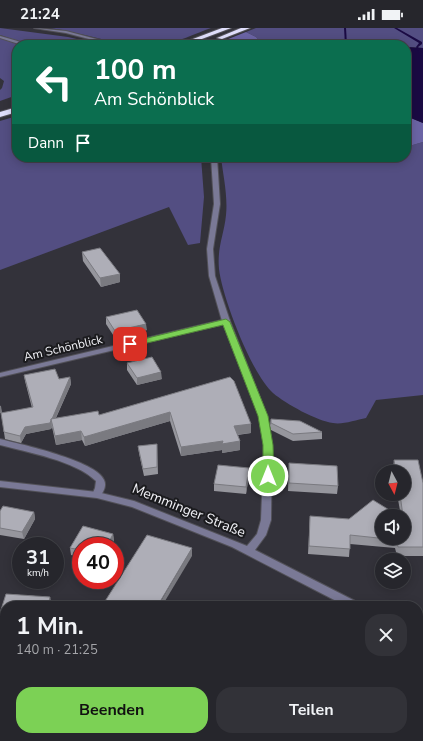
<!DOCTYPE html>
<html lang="de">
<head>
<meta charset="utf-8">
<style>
  :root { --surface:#26262c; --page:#323238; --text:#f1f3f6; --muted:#a4a5a9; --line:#424348; --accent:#7cd155 }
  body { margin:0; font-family:"Nunito Sans",sans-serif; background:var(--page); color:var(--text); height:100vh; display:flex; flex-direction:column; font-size:15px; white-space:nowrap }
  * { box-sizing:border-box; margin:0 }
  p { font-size:13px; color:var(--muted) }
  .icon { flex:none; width:22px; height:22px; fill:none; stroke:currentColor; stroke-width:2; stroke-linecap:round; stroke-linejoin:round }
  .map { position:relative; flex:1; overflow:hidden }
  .drawer { position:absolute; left:0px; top:573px; width:423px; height:140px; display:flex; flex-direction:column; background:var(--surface); border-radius:16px 16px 0 0; box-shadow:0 2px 10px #0003,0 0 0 1px var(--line) }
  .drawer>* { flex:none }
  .guide { position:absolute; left:12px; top:12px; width:399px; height:122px; border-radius:16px; box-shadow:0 2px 10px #0003,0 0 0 1px var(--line); background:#0b6e4f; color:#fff; overflow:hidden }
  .needle { width:26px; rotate:173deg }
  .controls { position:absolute; left:375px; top:437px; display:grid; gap:8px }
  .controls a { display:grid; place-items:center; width:36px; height:36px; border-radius:50%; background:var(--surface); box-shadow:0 2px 10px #0003,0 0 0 1px var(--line); font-size:20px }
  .speed { position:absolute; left:12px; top:509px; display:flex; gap:8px; font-size:20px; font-weight:700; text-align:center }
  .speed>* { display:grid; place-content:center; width:52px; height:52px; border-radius:50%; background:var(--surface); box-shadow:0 2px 10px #0003,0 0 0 1px var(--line); line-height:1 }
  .speed small { font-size:10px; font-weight:400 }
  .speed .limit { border:6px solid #d22; background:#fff; color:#111 }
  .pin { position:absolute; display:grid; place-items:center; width:34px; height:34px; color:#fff; margin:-17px; border-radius:8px; box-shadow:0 2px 6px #0006 }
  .me { position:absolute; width:44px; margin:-22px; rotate:0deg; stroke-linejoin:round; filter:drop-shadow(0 0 3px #0008) }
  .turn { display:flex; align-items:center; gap:14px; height:84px; padding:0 16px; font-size:18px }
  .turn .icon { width:52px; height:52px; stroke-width:2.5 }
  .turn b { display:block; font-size:28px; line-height:34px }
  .then { display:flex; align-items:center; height:38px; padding:0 16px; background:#0003; gap:8px; font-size:15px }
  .round { display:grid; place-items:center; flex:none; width:42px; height:42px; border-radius:16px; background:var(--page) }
  .head { display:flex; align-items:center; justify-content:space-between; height:68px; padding:0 16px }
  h1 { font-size:24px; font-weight:700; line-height:30px }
  .cta { display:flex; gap:8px; margin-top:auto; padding:8px 16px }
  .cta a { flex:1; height:46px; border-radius:16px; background:var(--accent); color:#111; font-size:16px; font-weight:700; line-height:46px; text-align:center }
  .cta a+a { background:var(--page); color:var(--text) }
  .status { display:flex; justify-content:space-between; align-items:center; height:28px; padding:0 20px; background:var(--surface); direction:ltr }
  .status svg { height:11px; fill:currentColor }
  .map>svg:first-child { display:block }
  .green { fill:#534e82 }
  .forest { fill:#6b64a5 }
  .water { fill:#1a0a43 }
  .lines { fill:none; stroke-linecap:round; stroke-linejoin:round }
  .stream { fill:#1a0a43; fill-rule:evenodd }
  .minor-casing { stroke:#525158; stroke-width:2 }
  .tertiary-casing { stroke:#525158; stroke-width:2 }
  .motorway-casing { stroke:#525158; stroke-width:2 }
  .minor { fill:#7a7996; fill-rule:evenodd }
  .tertiary { fill:#7a7996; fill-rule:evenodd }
  .motorway { fill:#dfdefb; fill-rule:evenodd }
  .wall { fill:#96969d }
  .shaded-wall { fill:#7a7a80 }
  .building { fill:#aeaeb7; stroke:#7a7a80 }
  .route { fill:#7cd155; stroke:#518837 }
  .labels { text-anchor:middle; stroke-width:4; stroke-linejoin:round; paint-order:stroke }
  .street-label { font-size:12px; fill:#f3f3f8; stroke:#1b1b1e }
  .near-street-label { font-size:14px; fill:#f3f3f8; stroke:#1b1b1e }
</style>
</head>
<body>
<div class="status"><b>21:24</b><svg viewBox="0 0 49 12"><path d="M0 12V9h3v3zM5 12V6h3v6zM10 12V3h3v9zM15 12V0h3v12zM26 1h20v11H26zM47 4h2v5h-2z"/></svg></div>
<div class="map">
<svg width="423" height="713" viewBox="0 0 423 713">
  <rect width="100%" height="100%" fill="#33323a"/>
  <g class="green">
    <polygon points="0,0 68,9 103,17 30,17 0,7"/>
    <path d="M 50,0 L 211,0 C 197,5 175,15 161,17 C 123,21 87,5 50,0 Z"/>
    <polygon points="256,0 423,0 423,20 406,19 406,17 263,17 256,9 246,4"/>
    <polygon points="0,10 21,17 17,17 17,67 0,73 0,62 2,60 4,53 0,50"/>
    <polygon points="17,88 17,129 201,129 204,169 200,215 188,217 169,179 0,242 0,93"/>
    <path d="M 423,114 L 423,367 L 376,372 L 366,390 C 356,392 342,397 333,395 C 317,393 286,376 273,365 C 252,347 222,269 219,241 C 217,219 224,207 226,187 C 228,168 223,147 221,129 L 406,129 L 406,119 Z"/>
  </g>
  <g class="forest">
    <polygon points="246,4 256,9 263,17 213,17"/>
    <polygon points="406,88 423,95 423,114 406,119"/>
  </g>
  <polygon class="water" points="406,19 423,20 423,95 406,88"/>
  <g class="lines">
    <g class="stream">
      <polygon points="344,0 346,0 347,17 345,17"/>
      <polygon points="394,0 397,0 422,14 422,16 418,19 423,26 423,29 422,29 416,19 419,15"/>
    </g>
    <g class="minor-casing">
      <g id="minor">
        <polygon points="0,8 28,16 28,17 22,17 0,10"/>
        <polygon points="226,291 229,291 230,293 229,295 0,349 0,345"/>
        <path d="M 0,411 C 20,416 97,433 104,452 C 107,458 103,464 100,469 L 94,469 L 92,467 L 95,460 L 96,453 C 76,433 27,424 0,417 Z"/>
        <polygon points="0,633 5,634 5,644 0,643"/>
      </g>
    </g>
    <g class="tertiary-casing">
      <g id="tertiary">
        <polygon points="34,0 66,3 119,17 112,17 66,5"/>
        <polygon points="211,129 217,129 220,176 213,221 215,248 230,293 267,388 272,417 271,492 266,507 255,522 359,575 360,578 346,578 232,519 132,479 97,470 0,459 0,453 97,464 134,473 247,518 257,506 261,492 264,417 259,388 222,293 209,248 207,221 214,176"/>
        <polygon points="418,611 423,613 423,622 418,620"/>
      </g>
    </g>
    <g class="motorway-casing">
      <g id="motorway">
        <polygon points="222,0 231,0 186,17 177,17"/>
        <polygon points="241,0 250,0 222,11 217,10"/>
        <polygon points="17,79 17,84 0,89 0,84"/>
      </g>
    </g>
    <use href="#minor" class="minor"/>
    <use href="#tertiary" class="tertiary"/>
    <use href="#motorway" class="motorway"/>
  </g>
  <g class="wall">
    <polygon points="82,224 120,246 120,254 101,259 83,233"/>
    <polygon points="106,289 147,302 115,310 106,296"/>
    <polygon points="127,335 162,351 137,357 127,342"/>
    <polygon points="24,347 59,351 70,349 71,356 56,390 99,387 230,349 251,405 238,407 240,413 240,422 222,425 222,422 181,428 170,393 85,418 82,412 56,417 52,399 51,401 26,406 21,415 5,411 1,385 0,385 0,377 2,385 32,380 25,353"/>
    <polygon points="271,391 322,404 322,411 293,413 271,402 270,398"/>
    <polygon points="157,416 158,446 144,448 139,425 138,418"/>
    <polygon points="394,432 423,455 423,528 397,528 395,520 350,516 349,529 308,526 310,488 404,510 404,488 401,488 397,466 404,466 404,444 393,444 393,440"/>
    <polygon points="289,435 338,458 337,466 288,463"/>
    <polygon points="249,440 249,447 246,466 214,463 214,456"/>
    <polygon points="0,483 34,484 35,491 24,511 0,507"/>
    <polygon points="83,498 113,506 114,513 111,518 81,518 81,530 71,527 70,520"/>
    <polygon points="6,566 50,569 51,576 51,578 5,578 5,615 0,615 0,585"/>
    <polygon points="177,708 184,708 183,710"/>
    <polygon points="403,708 423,713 401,713"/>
  </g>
  <g class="shaded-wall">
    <polygon points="120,246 120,254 101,259 100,250"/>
    <polygon points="146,296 147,302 115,310 115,303"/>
    <polygon points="161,344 162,351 137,357 137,350"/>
    <polygon points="70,349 71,356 52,398 51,392"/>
    <polygon points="0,378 1,378 2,385 0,385"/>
    <polygon points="170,384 170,393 85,418 84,409"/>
    <polygon points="51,393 52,399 51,401 26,406 21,415 20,408 25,399"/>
    <polygon points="251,396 251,405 234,407 234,398"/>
    <polygon points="81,403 82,412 56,417 55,408"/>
    <polygon points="223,413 240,413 240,422 222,425 222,422 181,428 181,419"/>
    <polygon points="249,440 249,447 246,466 246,459"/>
    <polygon points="34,484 35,491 24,511 22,504"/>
    <polygon points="113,506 114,513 111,518 107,518"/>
    <polygon points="192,520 192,528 162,578 158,578"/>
    <polygon points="50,569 51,576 51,578 48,578"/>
  </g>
  <g class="building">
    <polygon points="100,220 120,246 100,250 82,224"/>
    <polygon points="137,282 146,296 115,303 106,289"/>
    <polygon points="152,329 161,344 137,350 127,335"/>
    <polygon points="55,341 59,351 70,349 52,391 51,391 51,392 50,395 25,399 20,408 4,404 1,385 33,379 24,347"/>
    <polygon points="230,349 234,353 251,396 234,398 240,413 222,416 223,413 181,419 170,384 84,409 81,403 55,408 51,391 98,383 99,387"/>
    <polygon points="271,391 300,393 322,404 293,406 271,395"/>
    <polygon points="157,416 157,439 143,441 138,418"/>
    <polygon points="394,432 418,432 423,455 423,519 398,519 397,512 350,507 350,521 309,518 310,488 349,491 373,472 399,488 382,488 382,510 404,510 404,488 403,488 400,466 404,466 404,444 396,444"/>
    <polygon points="289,435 337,438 338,458 289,455"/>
    <polygon points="218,437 249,440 246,459 214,456"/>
    <polygon points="3,478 34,484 22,504 0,500 0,483"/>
    <polygon points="83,498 113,506 107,518 81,518 81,522 70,520"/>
    <polygon points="147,507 192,520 158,577 160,578 102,578"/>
    <polygon points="6,566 50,569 48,578 5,578 5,608 0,607 0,585"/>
    <polygon points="418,679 423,680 423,713 411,713 402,710 403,708 418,708"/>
    <polygon points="301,708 307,708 322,713 300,713"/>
    <polygon points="366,709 380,713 365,713"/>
  </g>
  <polygon class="route" points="226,291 230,294 268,388 273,417 274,448 268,452 263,448 263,417 258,388 223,297 130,319 125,316 127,315"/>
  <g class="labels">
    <g class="street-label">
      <text transform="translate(63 320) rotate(-13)" y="4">Am Schönblick</text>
    </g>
    <g class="near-street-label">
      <text transform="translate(189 482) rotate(22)" y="5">Memminger Straße</text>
    </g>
  </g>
</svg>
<div class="controls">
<a><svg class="needle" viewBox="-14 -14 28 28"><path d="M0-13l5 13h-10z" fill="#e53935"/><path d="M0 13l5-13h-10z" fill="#a4a5a9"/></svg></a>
<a><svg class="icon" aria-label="sound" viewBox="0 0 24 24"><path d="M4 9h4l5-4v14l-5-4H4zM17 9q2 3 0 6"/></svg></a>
<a><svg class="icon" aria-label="layers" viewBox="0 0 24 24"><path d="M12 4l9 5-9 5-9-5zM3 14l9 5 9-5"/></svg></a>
</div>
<div class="speed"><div>31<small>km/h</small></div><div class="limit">40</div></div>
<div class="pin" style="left:130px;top:316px;background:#d93025"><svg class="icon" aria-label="arrive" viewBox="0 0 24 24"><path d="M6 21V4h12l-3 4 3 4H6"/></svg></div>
<svg class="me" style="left:268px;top:448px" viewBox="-20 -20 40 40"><circle r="17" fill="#7cd155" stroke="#fff" stroke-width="3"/><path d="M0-11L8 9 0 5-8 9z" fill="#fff"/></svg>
<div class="guide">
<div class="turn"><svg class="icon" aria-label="left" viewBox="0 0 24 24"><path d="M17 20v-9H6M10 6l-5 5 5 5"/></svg><div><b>100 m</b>Am Schönblick</div></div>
<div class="then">Dann<svg class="icon" aria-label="arrive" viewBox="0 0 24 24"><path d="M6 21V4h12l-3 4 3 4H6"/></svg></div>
</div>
<section class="drawer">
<div class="head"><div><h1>1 Min.</h1><p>140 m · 21:25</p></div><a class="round"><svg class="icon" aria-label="close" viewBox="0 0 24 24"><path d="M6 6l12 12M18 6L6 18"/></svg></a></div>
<div class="cta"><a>Beenden</a><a>Teilen</a></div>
</section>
</div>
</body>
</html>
